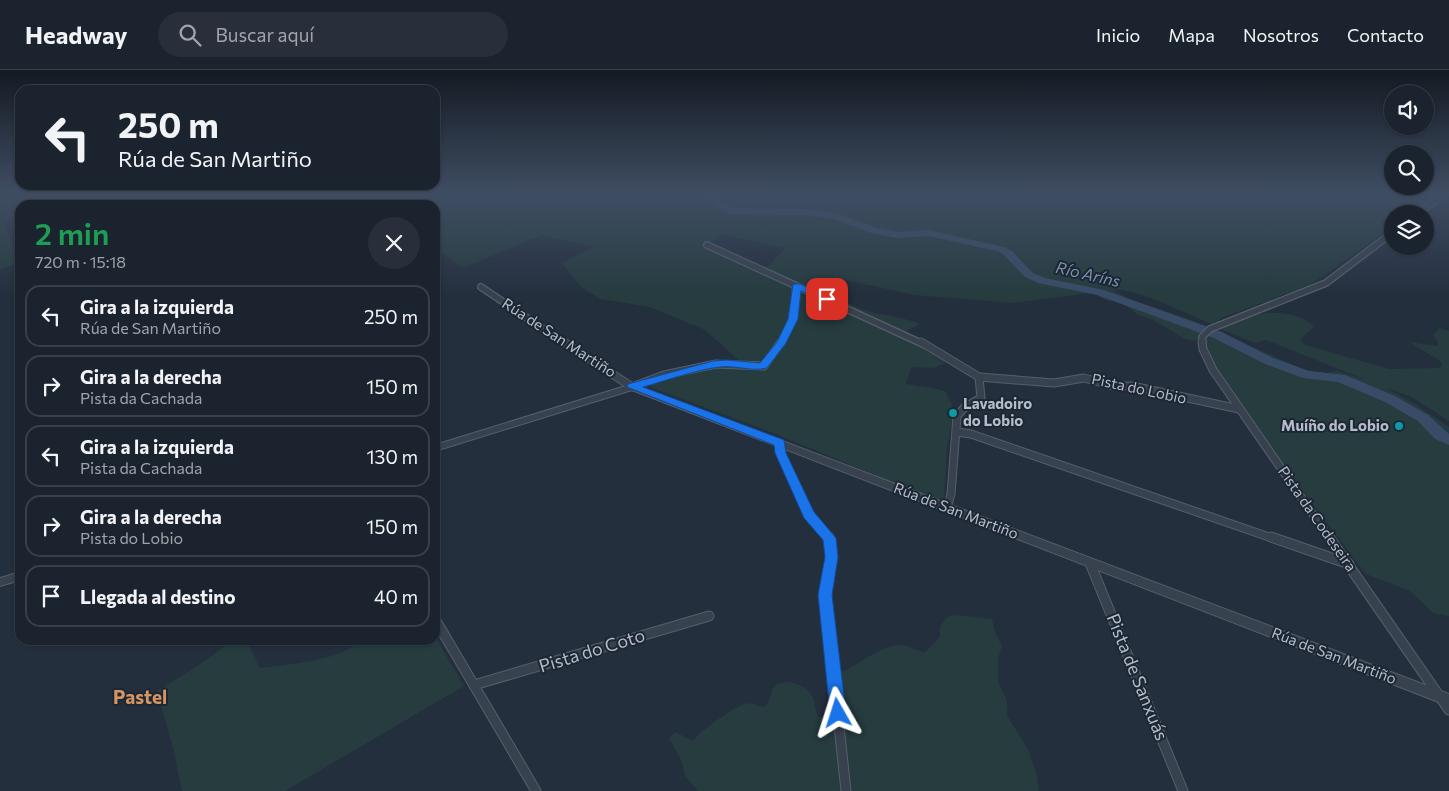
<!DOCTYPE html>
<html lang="es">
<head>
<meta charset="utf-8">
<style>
  :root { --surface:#1b232e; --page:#282f3a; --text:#f1f3f6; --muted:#a0a4aa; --line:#39404a }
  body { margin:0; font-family:Commissioner,sans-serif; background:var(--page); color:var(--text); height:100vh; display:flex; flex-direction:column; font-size:19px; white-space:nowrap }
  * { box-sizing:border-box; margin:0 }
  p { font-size:16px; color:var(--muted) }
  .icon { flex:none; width:28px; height:28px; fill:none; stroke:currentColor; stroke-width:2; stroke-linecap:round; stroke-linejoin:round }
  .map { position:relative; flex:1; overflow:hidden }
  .panel { position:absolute; left:15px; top:130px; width:425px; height:445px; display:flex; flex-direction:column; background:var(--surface); border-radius:15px; box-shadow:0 1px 4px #0004,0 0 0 1px var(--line) }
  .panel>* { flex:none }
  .top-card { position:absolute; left:15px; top:15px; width:425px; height:105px; border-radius:15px; box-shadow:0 1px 4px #0004,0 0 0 1px var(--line); background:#1b232e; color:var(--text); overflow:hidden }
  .fabs { position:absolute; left:1384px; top:15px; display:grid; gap:10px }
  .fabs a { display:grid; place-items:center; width:50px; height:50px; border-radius:50%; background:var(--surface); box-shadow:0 1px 4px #0004,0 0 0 1px var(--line); font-size:25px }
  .pin { position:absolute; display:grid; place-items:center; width:42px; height:42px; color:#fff; margin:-21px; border-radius:10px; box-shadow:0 2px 8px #0006 }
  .me { position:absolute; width:55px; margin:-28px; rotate:354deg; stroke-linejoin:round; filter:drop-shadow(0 0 4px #0008) }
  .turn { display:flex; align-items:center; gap:18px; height:105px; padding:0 20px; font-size:22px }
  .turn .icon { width:65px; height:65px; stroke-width:2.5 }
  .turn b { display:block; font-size:35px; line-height:42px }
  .round { display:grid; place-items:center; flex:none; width:52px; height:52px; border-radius:26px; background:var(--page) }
  .summary { display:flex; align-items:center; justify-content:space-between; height:85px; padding:0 20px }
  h1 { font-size:30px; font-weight:600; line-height:38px; color:#1e9e55 }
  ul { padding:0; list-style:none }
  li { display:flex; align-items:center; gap:15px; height:62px; margin:0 10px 8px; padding:0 10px; border:2px solid var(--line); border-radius:15px }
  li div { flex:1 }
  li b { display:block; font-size:19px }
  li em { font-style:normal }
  header { display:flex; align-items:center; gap:30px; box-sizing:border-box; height:70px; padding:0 25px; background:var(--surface); border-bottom:1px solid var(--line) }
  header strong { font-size:24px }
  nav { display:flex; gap:28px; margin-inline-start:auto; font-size:18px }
  .search { width:350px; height:45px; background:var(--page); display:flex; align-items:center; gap:12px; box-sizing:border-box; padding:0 18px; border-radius:28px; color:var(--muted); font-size:19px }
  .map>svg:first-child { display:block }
  .green { fill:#263c3f; fill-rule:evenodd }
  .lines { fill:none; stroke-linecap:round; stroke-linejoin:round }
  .river { fill:#394c67; fill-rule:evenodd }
  .minor-far2-casing { stroke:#565f6c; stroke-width:8 }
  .minor-far1-casing { stroke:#565f6c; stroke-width:9 }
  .minor-casing { stroke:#565f6c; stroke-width:11 }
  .tertiary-casing { stroke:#565f6c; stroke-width:2 }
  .minor-far2 { stroke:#38414e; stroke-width:5.5 }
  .minor-far1 { stroke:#38414e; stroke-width:7 }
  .minor { stroke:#38414e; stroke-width:9 }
  .tertiary { fill:#38414e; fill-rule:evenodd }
  .route { fill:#1a73e8; stroke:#114b97 }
  .culture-dot { fill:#0f9aa8; stroke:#1d2633; stroke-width:2 }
  .labels { text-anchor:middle; stroke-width:4; stroke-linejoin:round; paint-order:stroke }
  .street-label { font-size:15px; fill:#b4bcc9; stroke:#1d2633 }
  .poi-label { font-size:15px; font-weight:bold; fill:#b4bcc9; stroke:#1d2633; text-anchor:start }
  .water-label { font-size:16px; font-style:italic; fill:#7c92b1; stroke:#1d2633 }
  .near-street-label { font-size:18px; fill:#b4bcc9; stroke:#1d2633 }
  .near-neighbourhood-label { font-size:19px; font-weight:bold; fill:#d59563; stroke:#1d2633 }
</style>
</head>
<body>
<header>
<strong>Headway</strong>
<div class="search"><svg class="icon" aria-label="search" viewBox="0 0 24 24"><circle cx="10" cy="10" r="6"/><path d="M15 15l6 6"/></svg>Buscar aquí</div>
<nav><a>Inicio</a><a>Mapa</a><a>Nosotros</a><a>Contacto</a></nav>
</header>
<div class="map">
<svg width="1449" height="721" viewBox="0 0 1449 721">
  <rect width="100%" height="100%" fill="#242f3e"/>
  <g class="green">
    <polygon points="0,123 120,123 72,135 20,135 20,148 4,153 20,193 0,199"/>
    <path d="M 226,123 L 1440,123 L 1411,144 L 1392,144 L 1392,157 L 1310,215 L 1224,247 L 1212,254 C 1190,246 1133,216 1113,220 L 1129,229 L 1189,249 L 1303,299 L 1327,303 L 1337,301 L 1366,310 L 1266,270 L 1255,273 L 1220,259 C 1251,244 1283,233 1315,256 L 1301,269 L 1305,275 L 1389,299 L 1440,298 L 1442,295 L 1440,291 L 1409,272 L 1438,276 L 1438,272 L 1433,265 L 1440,258 L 1449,261 L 1449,351 L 1410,326 L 1386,318 L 1415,334 L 1449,357 L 1449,546 L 1433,543 L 1410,521 L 1366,504 L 1265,371 L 1218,301 L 1208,283 L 1205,270 L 1199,269 L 1197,271 L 1185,269 L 1153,250 L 1138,245 L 1122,232 L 1108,231 L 1091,223 L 1013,233 L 914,225 L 841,209 L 831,218 L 842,227 L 843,230 C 870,247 894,243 920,254 L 908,260 L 907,268 L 946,293 L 933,298 L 911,297 L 906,314 L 938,319 L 946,322 L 954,340 L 947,378 L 944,428 L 937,431 L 776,364 L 650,317 L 652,313 L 726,296 L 753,299 L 762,297 L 741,292 L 705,260 L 650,237 L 600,229 L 581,217 L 562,193 L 593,177 L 542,165 L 463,198 L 435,178 L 435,135 L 205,135 ZM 722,164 L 785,178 L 769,196 L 763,197 L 710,173 Z"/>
    <path d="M 957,545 L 992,549 L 996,565 L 1002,576 L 998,589 L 998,611 L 1007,631 L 1007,645 L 1029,681 L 1037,706 L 1039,721 L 698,721 L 685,706 L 682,692 L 669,668 L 675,662 L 693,671 C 700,661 737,634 749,633 C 753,633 759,637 764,637 C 771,631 769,623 775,616 C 785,607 804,615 811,624 C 816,631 814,641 819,647 L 832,648 L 839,628 L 838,604 C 857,596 882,574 902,575 C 910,576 917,581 925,582 L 940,567 L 940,557 L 947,547 Z"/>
    <path d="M 435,566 L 464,616 L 285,721 L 182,721 L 173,678 L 157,621 L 202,593 L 233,570 L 246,570 L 260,598 C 290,594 340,591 362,570 L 435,570 Z"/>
  </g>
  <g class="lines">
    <polygon class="river" points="705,123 714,123 720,131 731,138 807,139 836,143 874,157 897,162 928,160 1004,177 1012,181 1033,203 1045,208 1104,220 1222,262 1273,288 1309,301 1345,305 1395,326 1428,345 1449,364 1449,375 1435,369 1418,351 1385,332 1338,312 1303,308 1265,294 1214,268 1097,225 1038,213 1025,207 1004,185 997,181 928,166 897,168 871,163 834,149 807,145 729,144 714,135"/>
    <g class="minor-far2-casing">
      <g id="minor-far2">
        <polyline points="183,123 190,135"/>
        <polyline points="1417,144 1445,123"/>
        <polyline points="707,175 923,274"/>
        <polyline points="481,217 566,274"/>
        <polyline points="781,274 793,249 796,216"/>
        <polyline points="1203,274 1202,267 1210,259 1326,213 1392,163"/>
      </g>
    </g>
    <g class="minor-far1-casing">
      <g id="minor-far1">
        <polyline points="564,272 632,317 664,305 716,294 764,296 781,272"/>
        <polyline points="921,272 979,307 1054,313 1084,308 1114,316 1132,316 1239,339"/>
        <polyline points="1202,272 1203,279 1213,300 1330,469"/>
        <polyline points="957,362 971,364 1275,469"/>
        <polyline points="780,373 781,383 809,445 830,469"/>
        <polyline points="947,438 951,424 957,346 964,338 981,328 979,307"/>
      </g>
    </g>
    <g class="minor-casing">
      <g id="minor">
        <polyline points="829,467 831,487 825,525 846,721"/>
        <polyline points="1271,467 1349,494"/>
        <polyline points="1329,467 1449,640"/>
        <polyline points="1090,493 1183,721"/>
        <polyline points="435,549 536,721"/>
        <polyline points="474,615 709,546"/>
      </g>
    </g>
    <g class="tertiary-casing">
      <g id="tertiary">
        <polygon points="632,314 1449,624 1449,636 632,320 435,381 435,375"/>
        <polygon points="20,502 20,510 0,516 0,508"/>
      </g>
    </g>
    <use href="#minor-far2" class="minor-far2"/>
    <use href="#minor-far1" class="minor-far1"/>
    <use href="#minor" class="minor"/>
    <use href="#tertiary" class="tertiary"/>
  </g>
  <linearGradient id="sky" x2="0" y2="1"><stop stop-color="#141a22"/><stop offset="0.55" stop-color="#3f4d63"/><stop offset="1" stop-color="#3f4d63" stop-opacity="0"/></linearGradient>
  <rect width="1449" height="224" fill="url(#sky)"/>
  <path class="route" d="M 793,214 L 800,214 L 831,229 L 823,231 L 801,221 L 798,249 L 786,273 L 767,298 C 751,302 736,295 720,297 C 695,300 668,310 643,317 L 784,370 L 786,383 L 814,442 L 836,468 L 838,487 L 832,525 L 846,643 L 843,648 L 838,650 L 832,648 L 830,643 L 818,525 L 825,487 L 823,470 L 804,448 L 775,383 L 774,375 L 627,317 L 628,314 L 713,291 L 727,290 L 760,293 L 777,272 L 788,249 Z"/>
  <g class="culture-dot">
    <circle cx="953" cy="343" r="5"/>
    <circle cx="1399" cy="356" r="5"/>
  </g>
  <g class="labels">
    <g class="street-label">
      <text transform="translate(559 268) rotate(33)" y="5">Rúa de San Martiño</text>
      <text transform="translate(1139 319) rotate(12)" y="5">Pista do Lobio</text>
      <text transform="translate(956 441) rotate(21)" y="5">Rúa de San Martiño</text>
      <text transform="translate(1317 449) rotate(55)" y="5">Pista da Codeseira</text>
      <text transform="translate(1334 586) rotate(21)" y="5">Rúa de San Martiño</text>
    </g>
    <g class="poi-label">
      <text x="963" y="339">Lavadoiro<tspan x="963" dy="17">do Lobio</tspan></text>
      <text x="1389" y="361" text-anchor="end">Muíño do Lobio</text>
    </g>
    <g class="water-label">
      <text transform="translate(1088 204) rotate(13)" y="6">Río Aríns</text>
    </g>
    <g class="near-street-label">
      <text transform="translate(592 581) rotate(-17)" y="6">Pista do Coto</text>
      <text transform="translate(1137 607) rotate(68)" y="6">Pista de Sanxuás</text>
    </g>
    <g class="near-neighbourhood-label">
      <text x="140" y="634">Pastel</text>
    </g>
  </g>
</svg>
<div class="fabs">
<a><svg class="icon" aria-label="sound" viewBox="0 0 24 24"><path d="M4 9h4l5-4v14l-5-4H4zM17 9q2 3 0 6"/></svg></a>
<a><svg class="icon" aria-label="search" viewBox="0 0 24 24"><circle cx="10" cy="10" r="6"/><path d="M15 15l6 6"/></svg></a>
<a><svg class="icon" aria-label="layers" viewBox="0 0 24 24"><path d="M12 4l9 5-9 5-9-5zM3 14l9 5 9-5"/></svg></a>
</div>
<div class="pin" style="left:827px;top:229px;background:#d93025"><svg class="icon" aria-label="arrive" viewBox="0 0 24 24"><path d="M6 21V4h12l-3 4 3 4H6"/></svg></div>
<svg class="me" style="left:838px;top:643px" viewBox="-20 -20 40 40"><path d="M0-17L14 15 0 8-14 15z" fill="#1a73e8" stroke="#fff" stroke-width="4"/></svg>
<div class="top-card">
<div class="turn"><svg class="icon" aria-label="left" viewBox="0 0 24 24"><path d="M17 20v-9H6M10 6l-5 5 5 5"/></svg><div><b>250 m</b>Rúa de San Martiño</div></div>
</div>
<section class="panel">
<div class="summary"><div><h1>2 min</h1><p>720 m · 15:18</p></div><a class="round"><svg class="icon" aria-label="close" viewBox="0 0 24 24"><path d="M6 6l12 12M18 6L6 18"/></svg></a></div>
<ul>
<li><svg class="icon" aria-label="left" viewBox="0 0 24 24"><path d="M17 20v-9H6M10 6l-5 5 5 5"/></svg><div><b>Gira a la izquierda</b><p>Rúa de San Martiño</p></div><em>250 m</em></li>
<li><svg class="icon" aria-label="right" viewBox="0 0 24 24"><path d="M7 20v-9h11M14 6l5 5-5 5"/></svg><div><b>Gira a la derecha</b><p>Pista da Cachada</p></div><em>150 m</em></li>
<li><svg class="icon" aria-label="left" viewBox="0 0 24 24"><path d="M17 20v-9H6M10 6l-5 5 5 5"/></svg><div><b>Gira a la izquierda</b><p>Pista da Cachada</p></div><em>130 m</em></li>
<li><svg class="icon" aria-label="right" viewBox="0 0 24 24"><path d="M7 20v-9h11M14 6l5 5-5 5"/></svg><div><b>Gira a la derecha</b><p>Pista do Lobio</p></div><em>150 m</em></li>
<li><svg class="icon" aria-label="arrive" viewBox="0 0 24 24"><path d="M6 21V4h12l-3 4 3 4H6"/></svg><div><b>Llegada al destino</b></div><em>40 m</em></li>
</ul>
</section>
</div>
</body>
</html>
